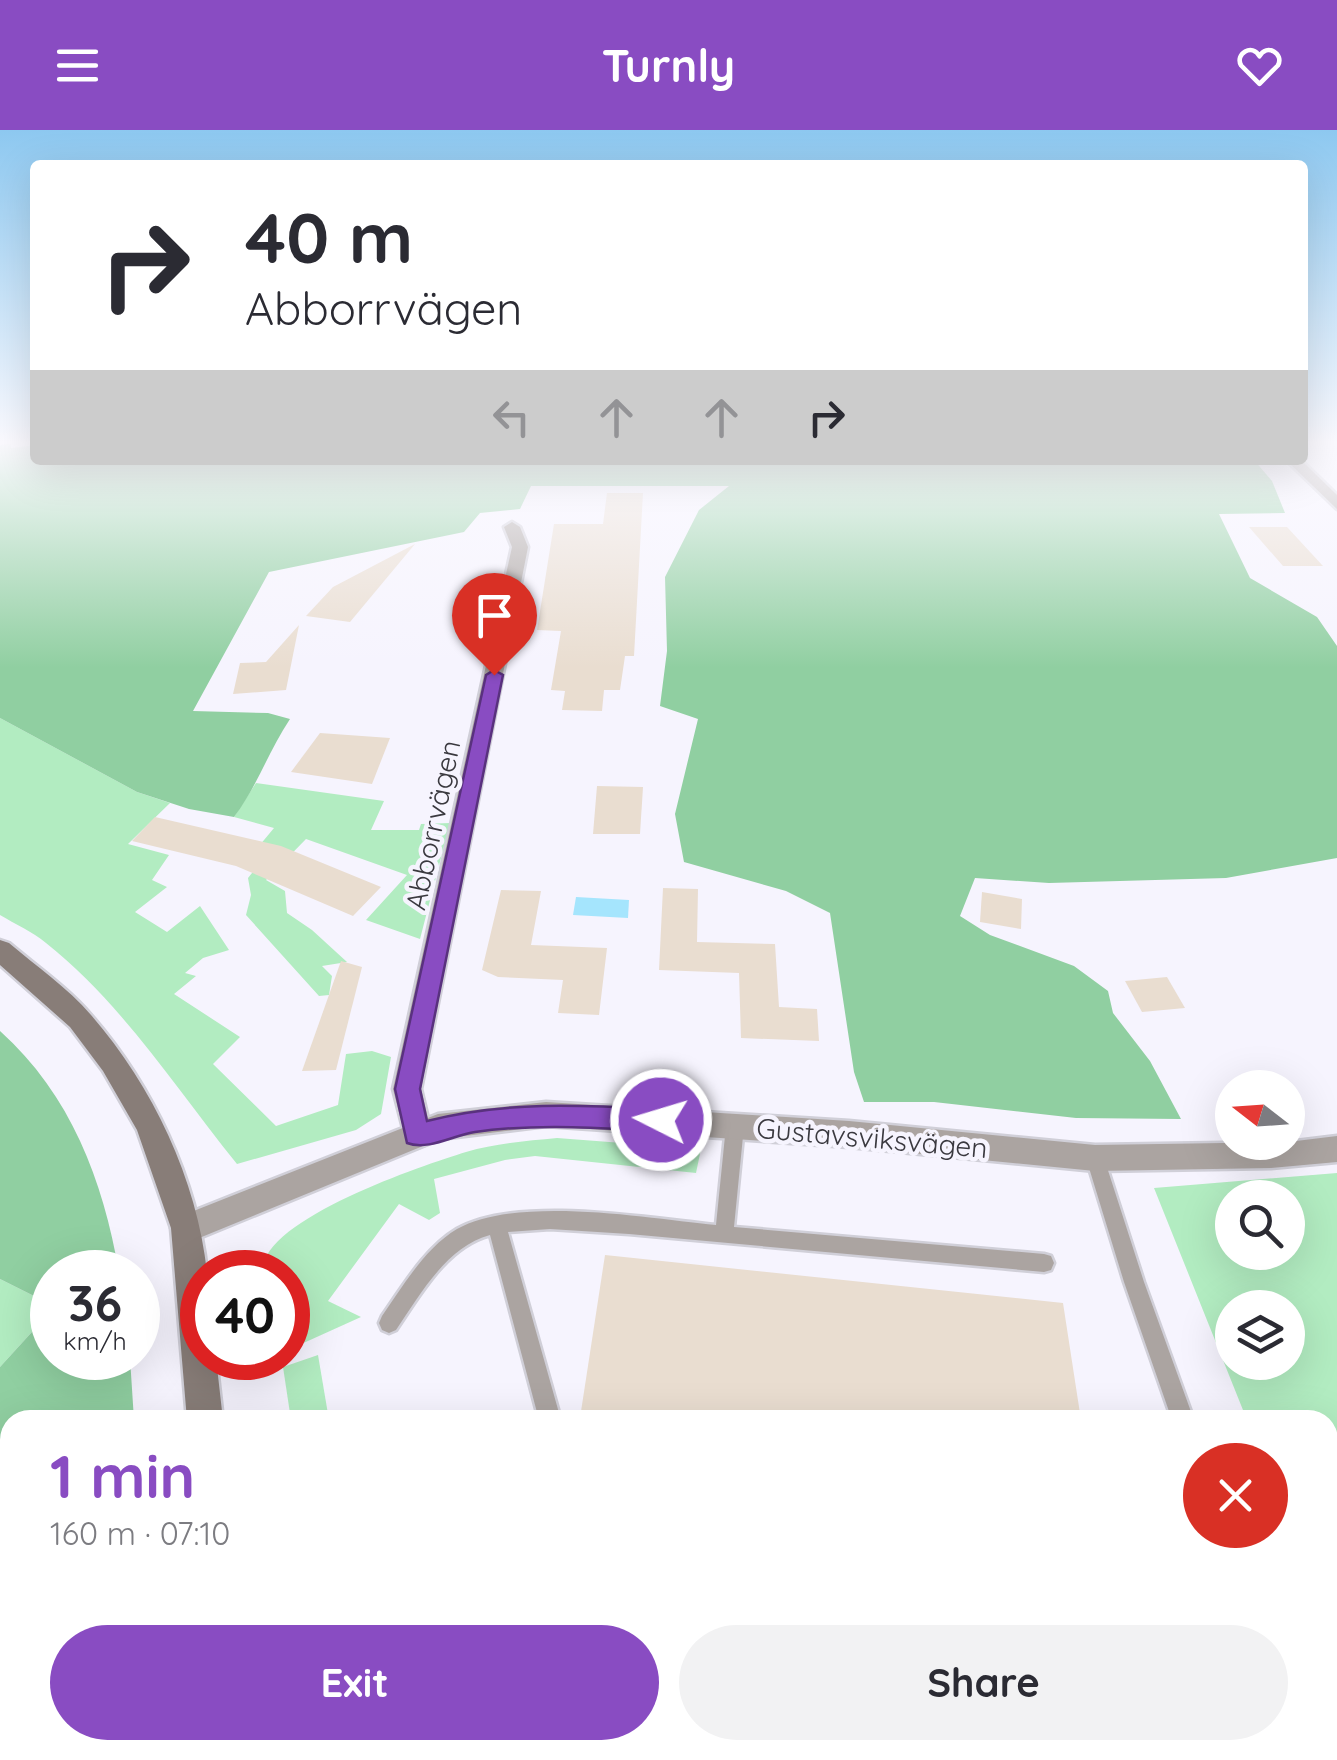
<!DOCTYPE html>
<html lang="en">
<head>
<meta charset="utf-8">
<style>
  :root { --surface:#fff; --page:#f2f2f3; --text:#2b2b33; --muted:#7c7c81; --accent:#894cc2 }
  body { margin:0; font-family:Quicksand,sans-serif; background:var(--page); color:var(--text); height:100vh; display:flex; flex-direction:column; font-size:38px; white-space:nowrap }
  * { box-sizing:border-box; margin:0 }
  p { font-size:32px; color:var(--muted) }
  .icon { flex:none; width:55px; height:55px; fill:none; stroke:currentColor; stroke-width:2; stroke-linecap:round; stroke-linejoin:round }
  .map { position:relative; flex:1; overflow:hidden }
  .drawer { position:absolute; left:0px; top:1280px; width:1338px; height:350px; display:flex; flex-direction:column; background:var(--surface); border-radius:30px 30px 0 0; box-shadow:0 10px 40px #0002 }
  .drawer>* { flex:none }
  .banner { position:absolute; left:30px; top:30px; width:1278px; height:305px; border-radius:10px; box-shadow:0 10px 40px #0002; background:#fff; color:var(--text); overflow:hidden }
  .needle { width:65px; rotate:287deg }
  .controls { position:absolute; left:1215px; top:940px; display:grid; gap:20px }
  .controls a { display:grid; place-items:center; width:90px; height:90px; border-radius:50%; background:var(--surface); box-shadow:0 10px 40px #0002; font-size:50px }
  .speed { position:absolute; left:30px; top:1120px; display:flex; gap:20px; font-size:50px; font-weight:700; text-align:center }
  .speed>* { display:grid; place-content:center; width:130px; height:130px; border-radius:50%; background:var(--surface); box-shadow:0 10px 40px #0002; line-height:1 }
  .speed small { font-size:25px; font-weight:400 }
  .speed .limit { border:15px solid #d22; background:#fff; color:#111 }
  .pin { position:absolute; display:grid; place-items:center; width:85px; height:85px; color:#fff; margin:-102px -42px; border-radius:50% 50% 50% 0; rotate:-45deg; box-shadow:0 0 10px #0007 }
  .pin .icon { rotate:45deg }
  .me { position:absolute; width:110px; margin:-55px; rotate:275deg; stroke-linejoin:round; filter:drop-shadow(0 0 8px #0008) }
  .turn { display:flex; align-items:center; gap:35px; height:210px; padding:0 50px; font-size:45px }
  .turn .icon { width:130px; height:130px; stroke-width:2.5 }
  .turn b { display:block; font-size:70px; line-height:85px }
  .lanes { display:flex; align-items:center; height:95px; padding:0 50px; background:#0003; justify-content:center; gap:50px; direction:ltr }
  .lanes .off { opacity:.35 }
  .round { display:grid; place-items:center; flex:none; width:105px; height:105px; border-radius:52px; background:var(--page) }
  .overview { display:flex; align-items:center; justify-content:space-between; height:170px; padding:0 50px }
  h1 { font-size:60px; font-weight:800; line-height:75px; color:var(--accent) }
  .cta { display:flex; gap:20px; margin-top:auto; padding:20px 50px }
  .cta a { flex:1; height:115px; border-radius:60px; background:var(--accent); color:#fff; font-size:40px; font-weight:800; line-height:115px; text-align:center }
  .cta a+a { background:var(--page); color:var(--text) }
  header { display:flex; justify-content:space-between; align-items:center; height:130px; padding:0 50px; background:var(--accent); color:#fff; font-size:45px; font-weight:800 }
  .map>svg:first-child { display:block }
  .industrial { fill:#fbe4f1 }
  .green { fill:#b2ecc1; fill-rule:evenodd }
  .forest { fill:#90cfa1 }
  .water { fill:#a5e5fd }
  .building { fill:#e9ddd0 }
  .lines { fill:none; stroke-linecap:round; stroke-linejoin:round }
  .service-casing { stroke:#d0cfd8; stroke-width:5 }
  .minor-casing { stroke:#d0cfd8; stroke-width:5 }
  .tertiary-casing { stroke:#d0cfd8; stroke-width:5 }
  .secondary-casing { stroke:#d0cfd8; stroke-width:5 }
  .service { fill:#aba4a1; fill-rule:evenodd }
  .minor { fill:#aba4a1; fill-rule:evenodd }
  .tertiary { fill:#aba4a1; fill-rule:evenodd }
  .secondary { fill:#887d78; fill-rule:evenodd }
  .route { fill:#894cc2; stroke:#59317e; stroke-width:2.5 }
  .labels { text-anchor:middle; stroke-width:9; stroke-linejoin:round; paint-order:stroke }
  .street-label { font-size:28px; fill:#3a393f; stroke:#f6f4fe }
</style>
</head>
<body>
<header><svg class="icon" aria-label="menu" viewBox="0 0 24 24"><path d="M4 6h16M4 12h16M4 18h16"/></svg>Turnly<svg class="icon" aria-label="heart" viewBox="0 0 24 24"><path d="M12 20l-8-8c-3-5 5-10 8-4 3-6 11-1 8 4z"/></svg></header>
<div class="map">
<svg width="1337" height="1630" viewBox="0 0 1337 1630">
  <rect width="100%" height="100%" fill="#f6f4fe"/>
  <polygon class="industrial" points="1328,1484 1337,1508 1337,1630 727,1630 746,1620 1328,1620"/>
  <g class="green">
    <path d="M 0,588 L 137,662 L 170,673 L 128,714 L 169,725 L 152,750 L 167,757 L 135,782 L 167,802 L 200,776 L 229,820 L 203,828 L 185,843 L 196,846 L 174,864 L 240,907 L 213,934 L 276,996 L 338,975 L 346,924 L 372,921 L 391,927 L 381,984 L 356,1000 L 237,1034 C 177,960 122,873 46,813 C 33,802 15,794 0,785 Z"/>
    <polygon points="256,653 384,671 371,700 419,700 421,694 450,693 420,809 366,790 407,745 306,709 266,750 285,761 287,783 312,800 347,832 322,836 332,846 329,865 319,866 246,785 251,765 248,748 256,738 244,734 274,698 234,687"/>
    <path d="M 557,1008 L 701,1019 L 696,1043 L 535,1026 L 505,1030 L 434,1049 L 440,1083 L 429,1090 L 399,1074 L 328,1171 L 361,1187 L 288,1220 L 288,1142 L 263,1142 C 258,1091 423,1035 466,1022 C 495,1013 527,1011 557,1008 Z"/>
    <path d="M 1337,1043 L 1337,1508 L 1328,1484 L 1328,1290 L 1247,1290 L 1154,1058 ZM 1232,1068 L 1288,1068 L 1288,1122 L 1232,1122 ZM 1232,1178 L 1288,1178 L 1288,1232 L 1232,1232 Z"/>
    <polygon points="0,1149 52,1175 52,1180 0,1237"/>
    <polygon points="318,1225 329,1290 291,1290 283,1237"/>
  </g>
  <g class="forest">
    <path d="M 10,314 L 11,318 L 35,315 L 35,330 L 1254,330 L 1272,351 L 1285,383 L 1219,384 L 1250,448 L 1317,487 L 1337,516 L 1337,728 L 1226,748 L 1049,753 L 975,748 L 960,786 L 990,805 L 1074,836 L 1108,861 L 1113,883 L 1150,931 L 1181,989 L 1076,988 L 934,972 L 864,972 L 854,942 L 830,783 L 786,761 L 684,732 L 675,684 L 698,589 L 660,576 L 667,521 L 665,447 L 699,380 L 729,356 L 531,356 L 520,379 L 480,383 L 464,402 L 269,442 L 193,581 L 268,583 L 290,589 C 268,622 257,657 234,687 L 189,679 L 137,662 L 0,588 L 0,315 Z"/>
    <path d="M 0,901 C 71,965 103,1050 119,1142 L 52,1142 L 52,1175 L 0,1149 Z"/>
    <polygon points="52,1180 52,1228 130,1228 134,1290 10,1290 10,1413 0,1416 0,1237"/>
  </g>
  <polygon class="water" points="576,767 629,770 628,788 573,785"/>
  <g class="building">
    <polygon points="607,363 643,363 634,526 625,526 620,560 604,560 602,581 562,580 565,561 551,560 561,501 537,500 554,394 603,394"/>
    <polygon points="1249,397 1287,397 1323,436 1283,436"/>
    <polygon points="415,414 350,492 306,486 333,457"/>
    <polygon points="299,495 286,560 233,564 240,533 266,532"/>
    <polygon points="320,603 390,608 372,654 291,642"/>
    <polygon points="597,656 643,657 640,704 593,704"/>
    <polygon points="155,687 281,716 381,757 353,786 236,736 132,711"/>
    <polygon points="663,758 698,759 697,812 775,814 779,877 817,879 819,911 741,908 739,843 659,840"/>
    <polygon points="501,760 541,761 531,815 607,818 599,885 558,883 563,850 498,847 482,840"/>
    <polygon points="982,762 1022,769 1021,799 980,792"/>
    <polygon points="341,831 362,837 336,940 302,941"/>
    <polygon points="1167,847 1185,878 1142,882 1125,851"/>
    <polygon points="605,1125 1063,1173 1081,1290 580,1288"/>
  </g>
  <g class="lines">
    <g class="service-casing">
      <g id="service">
        <path d="M 735,988 L 741,991 L 744,996 L 734,1097 L 1044,1124 L 1051,1126 L 1054,1133 L 1051,1140 L 1044,1142 L 629,1104 L 550,1099 L 508,1102 L 561,1290 L 539,1290 L 490,1105 C 446,1117 420,1165 396,1200 L 389,1203 L 382,1200 L 379,1193 L 382,1186 C 403,1156 425,1118 457,1099 C 518,1065 647,1088 716,1095 L 726,996 L 729,991 Z"/>
        <polygon points="1095,1020 1101,1022 1104,1028 1144,1152 1194,1290 1172,1290 1124,1152 1086,1028 1089,1022"/>
        <polygon points="6,1551 10,1552 10,1574 0,1578 0,1553"/>
        <polygon points="1301,1620 1327,1620 1331,1630 1305,1630"/>
      </g>
    </g>
    <g class="minor-casing">
      <g id="minor">
        <polygon points="1286,330 1301,330 1337,365 1337,379"/>
        <polygon points="512,392 520,397 528,417 421,959 432,1005 427,1014 417,1018 407,1014 393,959 512,417 504,397"/>
      </g>
    </g>
    <g class="tertiary-casing">
      <polygon id="tertiary" points="546,972 849,991 1095,1015 1288,1012 1337,1006 1337,1032 1271,1038 1095,1041 849,1017 546,996 440,1009 187,1113 176,1108 171,1098 176,1088 438,984"/>
    </g>
    <g class="secondary-casing">
      <g id="secondary">
        <path d="M 0,810 L 9,813 C 36,836 68,858 91,885 C 152,955 197,1049 207,1142 L 202,1142 L 202,1228 L 216,1228 L 223,1290 L 187,1290 L 171,1098 L 137,1000 L 103,941 L 70,897 L 0,835 Z"/>
        <polygon points="215,1620 257,1620 258,1630 216,1630"/>
      </g>
    </g>
    <use href="#service" class="service"/>
    <use href="#minor" class="minor"/>
    <use href="#tertiary" class="tertiary"/>
    <use href="#secondary" class="secondary"/>
  </g>
  <linearGradient id="sky" x2="0" y2="1"><stop stop-color="#8dc8f0"/><stop offset="0.58" stop-color="#fbfaff"/><stop offset="1" stop-color="#fbfaff" stop-opacity="0"/></linearGradient>
  <rect width="1337" height="538" fill="url(#sky)"/>
  <path class="route" d="M 494,540 L 503,545 L 420,959 L 427,991 C 505,971 581,975 661,979 L 671,982 L 674,990 L 671,998 L 661,1001 C 599,998 537,993 475,1002 C 454,1005 428,1021 407,1013 L 395,959 L 486,545 Z"/>
  <g class="labels">
    <g class="street-label">
      <text transform="translate(433 695) rotate(-78)" y="10">Abborrvägen</text>
      <text transform="translate(872 1008) rotate(5)" y="10">Gustavsviksvägen</text>
    </g>
  </g>
</svg>
<div class="controls">
<a><svg class="needle" viewBox="-14 -14 28 28"><path d="M0-13l5 13h-10z" fill="#e53935"/><path d="M0 13l5-13h-10z" fill="#7c7c81"/></svg></a>
<a><svg class="icon" aria-label="search" viewBox="0 0 24 24"><circle cx="10" cy="10" r="6"/><path d="M15 15l6 6"/></svg></a>
<a><svg class="icon" aria-label="layers" viewBox="0 0 24 24"><path d="M12 4l9 5-9 5-9-5zM3 14l9 5 9-5"/></svg></a>
</div>
<div class="speed"><div>36<small>km/h</small></div><div class="limit">40</div></div>
<div class="pin" style="left:494px;top:545px;background:#d93025"><svg class="icon" aria-label="arrive" viewBox="0 0 24 24"><path d="M6 21V4h12l-3 4 3 4H6"/></svg></div>
<svg class="me" style="left:661px;top:990px" viewBox="-20 -20 40 40"><circle r="17" fill="#894cc2" stroke="#fff" stroke-width="3"/><path d="M0-11L8 9 0 5-8 9z" fill="#fff"/></svg>
<div class="banner">
<div class="turn"><svg class="icon" aria-label="right" viewBox="0 0 24 24"><path d="M7 20v-9h11M14 6l5 5-5 5"/></svg><div><b>40 m</b>Abborrvägen</div></div>
<div class="lanes"><svg class="icon off" aria-label="left" viewBox="0 0 24 24"><path d="M17 20v-9H6M10 6l-5 5 5 5"/></svg><svg class="icon off" aria-label="ahead" viewBox="0 0 24 24"><path d="M12 20V5M6 11l6-6 6 6"/></svg><svg class="icon off" aria-label="ahead" viewBox="0 0 24 24"><path d="M12 20V5M6 11l6-6 6 6"/></svg><svg class="icon" aria-label="right" viewBox="0 0 24 24"><path d="M7 20v-9h11M14 6l5 5-5 5"/></svg></div>
</div>
<section class="drawer">
<div class="overview"><div><h1>1 min</h1><p>160 m · 07:10</p></div><a class="round" style="background:#d93025;color:#fff"><svg class="icon" aria-label="close" viewBox="0 0 24 24"><path d="M6 6l12 12M18 6L6 18"/></svg></a></div>
<div class="cta"><a>Exit</a><a>Share</a></div>
</section>
</div>
</body>
</html>
